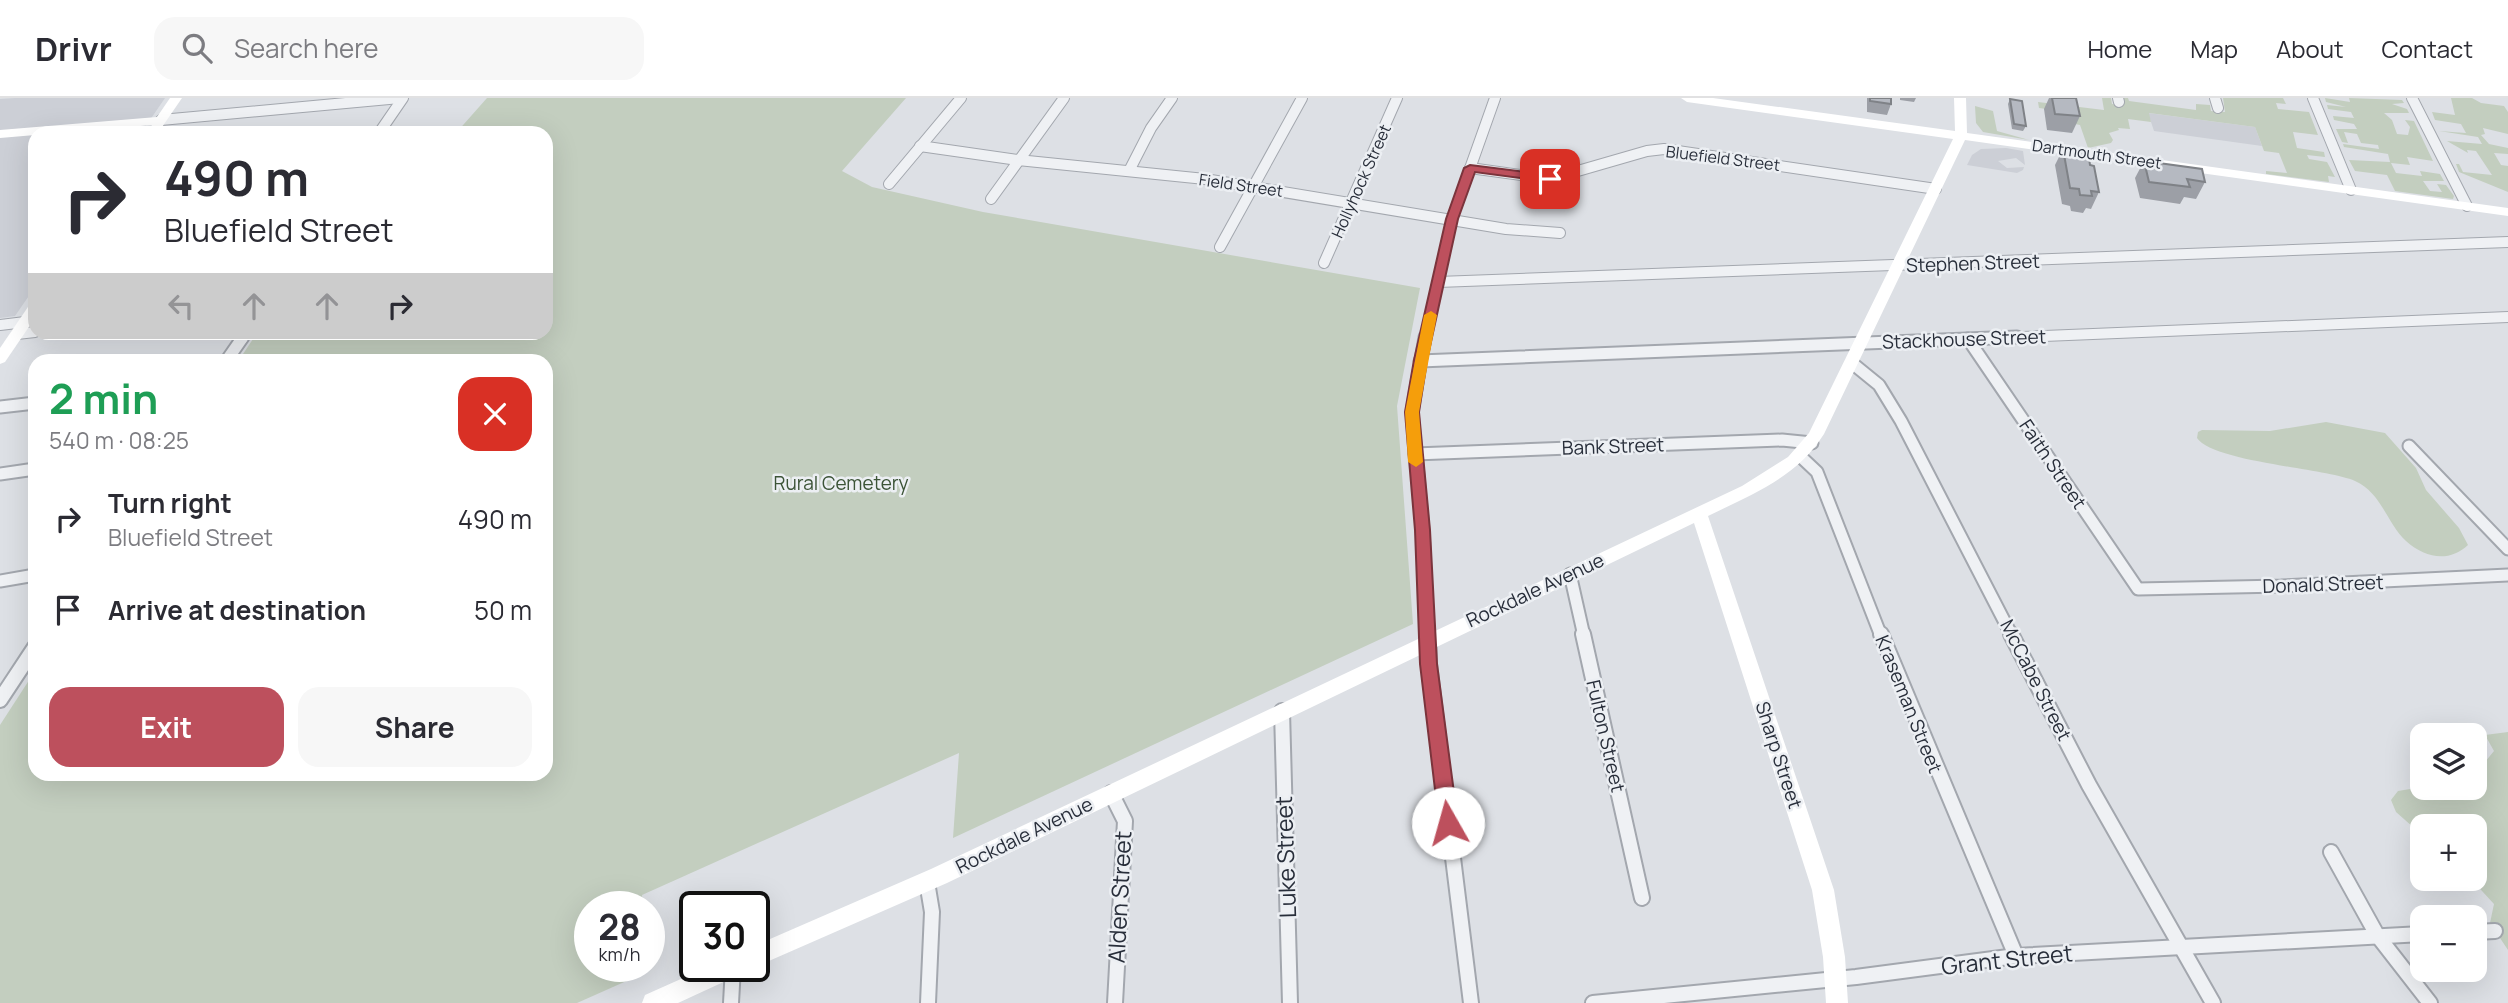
<!DOCTYPE html>
<html lang="en">
<head>
<meta charset="utf-8">
<style>
  :root { --surface:#fff; --page:#f7f7f7; --text:#2b2b33; --muted:#7c7c81; --line:#e1e1e2; --accent:#bd505d }
  body { margin:0; font-family:Manrope,sans-serif; background:var(--page); color:var(--text); height:100vh; display:flex; flex-direction:column; font-size:26px; white-space:nowrap }
  * { box-sizing:border-box; margin:0 }
  p { font-size:23px; color:var(--muted) }
  .icon { flex:none; width:38px; height:38px; fill:none; stroke:currentColor; stroke-width:2; stroke-linecap:round; stroke-linejoin:round }
  .map { position:relative; flex:1; overflow:hidden }
  .panel { position:absolute; left:28px; top:256px; width:525px; height:427px; display:flex; flex-direction:column; background:var(--surface); border-radius:21px; box-shadow:0 7px 28px #0002 }
  .panel>* { flex:none }
  .hud { position:absolute; left:28px; top:28px; width:525px; height:214px; border-radius:21px; box-shadow:0 7px 28px #0002; background:#fff; color:var(--text); overflow:hidden }
  .tools { position:absolute; left:2410px; top:625px; display:grid; gap:14px }
  .tools a { display:grid; place-items:center; width:77px; height:77px; border-radius:14px; background:var(--surface); box-shadow:0 7px 28px #0002; font-size:35px }
  .speed { position:absolute; left:574px; top:793px; display:flex; gap:14px; font-size:35px; font-weight:700; text-align:center }
  .speed>* { display:grid; place-content:center; width:91px; height:91px; border-radius:50%; background:var(--surface); box-shadow:0 7px 28px #0002; line-height:1 }
  .speed small { font-size:18px; font-weight:400 }
  .speed .limit { border:4px solid #111; border-radius:10px; background:#fff; color:#111 }
  .pin { position:absolute; display:grid; place-items:center; width:60px; height:60px; color:#fff; margin:-30px; border-radius:14px; box-shadow:0 4px 10px #0006 }
  .me { position:absolute; width:77px; margin:-38px; rotate:353deg; stroke-linejoin:round; filter:drop-shadow(0 0 5px #0008) }
  .turn { display:flex; align-items:center; gap:24px; height:147px; padding:0 21px; font-size:32px }
  .turn .icon { width:91px; height:91px; stroke-width:2.5 }
  .turn b { display:block; font-size:49px; line-height:60px }
  .lanes { display:flex; align-items:center; height:66px; padding:0 21px; background:#0003; justify-content:center; gap:35px; direction:ltr }
  .lanes .off { opacity:.35 }
  .round { display:grid; place-items:center; flex:none; width:74px; height:74px; border-radius:21px; background:var(--page) }
  .headline { display:flex; align-items:center; justify-content:space-between; height:119px; padding:0 21px }
  h1 { font-size:42px; font-weight:700; line-height:52px; color:#1e9e55 }
  .cta { display:flex; gap:14px; margin-top:auto; padding:14px 21px }
  .cta a { flex:1; height:80px; border-radius:21px; background:var(--accent); color:#fff; font-size:28px; font-weight:700; line-height:80px; text-align:center }
  .cta a+a { background:var(--page); color:var(--text) }
  ul { padding:0; list-style:none }
  li { display:flex; align-items:center; gap:21px; height:91px; padding:0 21px }
  li div { flex:1 }
  li b { display:block; font-size:26px }
  li em { font-style:normal }
  header { display:flex; align-items:center; gap:42px; box-sizing:border-box; height:98px; padding:0 35px; background:var(--surface); border-bottom:2px solid var(--line) }
  header strong { font-size:33px }
  nav { display:flex; gap:38px; margin-inline-start:auto; font-size:24px }
  .search { width:490px; height:63px; background:var(--page); display:flex; align-items:center; gap:18px; box-sizing:border-box; padding:0 24px; border-radius:21px; color:var(--muted); font-size:26px }
  .map>svg:first-child { display:block }
  .built { fill:#cccfd6 }
  .green { fill:#c3cebf }
  .lines { fill:none; stroke-linecap:round; stroke-linejoin:round }
  .street-far2-casing { stroke:#a3a7ae; stroke-width:12 }
  .street-far1-casing { stroke:#a3a7ae; stroke-width:15 }
  .street-casing { stroke:#a3a7ae; stroke-width:18 }
  .street-far2 { stroke:#eff1f4; stroke-width:10 }
  .street-far1 { stroke:#eff1f4; stroke-width:11 }
  .street { stroke:#eff1f4; stroke-width:14 }
  .secondary { fill:#fff; fill-rule:evenodd }
  .wall { fill:#9c9fa6 }
  .building { fill:#b5b9c1; stroke:#7f8287; stroke-width:2 }
  .route { fill:#bd505d; stroke:#7b343c; stroke-width:2 }
  .slow { fill:#f59e0b }
  .labels { text-anchor:middle; stroke-width:5; stroke-linejoin:round; paint-order:stroke }
  .far-street-label { font-size:16px; fill:#282e3a; stroke:#eceff3 }
  .street-label { font-size:19px; fill:#282e3a; stroke:#eceff3 }
  .park-label { font-size:19px; fill:#3c5437; stroke:#eceff3 }
  .near-street-label { font-size:23px; fill:#282e3a; stroke:#eceff3 }
</style>
</head>
<body>
<header>
<strong>Drivr</strong>
<div class="search"><svg class="icon" aria-label="search" viewBox="0 0 24 24"><circle cx="10" cy="10" r="6"/><path d="M15 15l6 6"/></svg>Search here</div>
<nav><a>Home</a><a>Map</a><a>About</a><a>Contact</a></nav>
</header>
<div class="map">
<svg width="2508" height="905" viewBox="0 0 2508 905">
  <rect width="100%" height="100%" fill="#dde0e5"/>
  <g class="built">
    <polygon points="15,0 165,0 141,35 35,35 35,189 15,218 0,220 0,1"/>
    <polygon points="2148,15 2255,29 2262,48 2154,33"/>
    <polygon points="2006,50 2023,53 2025,67 2016,60 1998,63 2007,70 2024,69 2023,72 2017,75 1967,67 1972,57 1981,51"/>
  </g>
  <g class="green">
    <polygon points="487,0 906,0 842,73 872,89 983,114 1420,190 1397,308 1413,526 953,740 959,655 642,797 643,808 590,808 590,868 649,868 649,873 577,905 0,905 0,627 35,573 35,676 546,676 546,262 239,262 257,235 546,234 546,35 456,35"/>
    <polygon points="2102,0 2111,0 2112,6 2122,7 2122,0 2128,0 2129,3 2196,12 2196,6 2210,7 2211,13 2225,14 2223,0 2283,0 2286,6 2276,5 2278,11 2309,14 2318,37 2293,34 2297,50 2324,54 2325,59 2307,57 2309,61 2327,64 2335,79 2328,78 2329,84 2266,76 2266,73 2287,75 2279,55 2264,53 2255,29 2149,15 2151,24 2128,21 2130,31 2118,30 2119,32 2109,35 2113,42 2111,45 2088,50 2080,27 2070,25 2068,14 2039,10 2038,4 2104,12"/>
    <polygon points="2325,0 2350,4 2349,0 2402,2 2404,5 2392,6 2407,11 2409,15 2384,15 2392,22 2397,36 2408,37 2410,29 2405,22 2414,23 2433,63 2407,59 2410,67 2391,65 2396,75 2422,78 2420,73 2440,76 2444,83 2423,83 2430,93 2442,94 2437,86 2446,87 2454,98 2453,101 2395,93 2387,77 2355,73 2349,62 2390,64 2388,56 2344,49 2343,46 2379,51 2378,47 2361,45 2357,36 2344,34 2348,45 2342,44 2336,31 2357,31 2354,26 2334,22 2333,18 2354,20 2351,14 2328,11 2327,7 2346,9 2326,4"/>
    <polygon points="2451,0 2472,0 2481,5 2504,8 2508,14 2508,36 2483,30 2485,36 2481,37 2489,46 2508,50 2508,56 2494,55 2501,67 2508,68 2508,94 2459,74 2456,66 2459,66 2463,74 2492,77 2476,53 2467,52 2468,55 2447,43 2482,46 2478,39 2439,33 2466,35 2461,26 2435,22 2432,14 2455,17"/>
    <polygon points="1975,8 1993,13 1997,33 2029,42 1983,34 1976,25"/>
    <path d="M 2326,324 L 2385,335 L 2416,370 L 2426,392 L 2459,430 L 2468,447 C 2449,465 2425,460 2406,443 C 2387,426 2382,395 2355,383 C 2324,370 2213,364 2197,340 L 2198,334 L 2202,332 L 2270,333 Z"/>
    <polygon points="2508,634 2508,852 2490,825 2494,806 2471,781 2474,780 2474,728 2422,728 2422,737 2396,714 2391,702 2398,693 2422,689 2474,690 2475,669 2485,664 2494,653 2485,637"/>
  </g>
  <g class="lines">
    <g class="street-far2-casing">
      <g id="street-far2">
        <polyline points="2118,0 2119,4"/>
        <polyline points="2215,0 2218,10"/>
        <polyline points="2313,0 2351,92"/>
        <polyline points="2412,0 2467,108"/>
        <polyline points="161,22 400,0"/>
        <polyline points="379,35 403,0"/>
        <polyline points="920,48 1018,62 1205,81 1506,131 1560,135"/>
        <polyline points="1470,70 1550,81 1647,53 1664,51 1936,91"/>
        <polyline points="1129,73 1151,30 1172,0"/>
        <polyline points="889,86 961,0"/>
        <polyline points="991,101 1064,0"/>
        <polyline points="1220,149 1302,0"/>
        <polyline points="1324,165 1397,0"/>
        <polyline points="1438,184 2508,144"/>
        <polyline points="0,227 25,224"/>
        <polyline points="17,236 35,234"/>
        <polyline points="242,241 246,234"/>
        <polyline points="1425,241 1452,121 1495,0"/>
        <polyline points="1974,241 2508,219"/>
      </g>
    </g>
    <g class="street-far1-casing">
      <g id="street-far1">
        <polyline points="1425,239 1412,314 1423,432 1428,538"/>
        <polyline points="1968,241 2138,491 2281,488 2508,477"/>
        <polyline points="227,262 243,239"/>
        <polyline points="1420,263 2017,239"/>
        <polyline points="1852,265 1879,287 1901,323 2012,538"/>
        <polyline points="0,309 35,305"/>
        <polyline points="2409,348 2508,451"/>
        <polyline points="1415,356 1782,342 1812,345"/>
        <polyline points="1800,358 1817,374 1881,538"/>
        <polyline points="0,376 35,371"/>
        <polyline points="1570,476 1584,538"/>
        <polyline points="0,483 35,477"/>
      </g>
    </g>
    <g class="street-casing">
      <g id="street">
        <polyline points="1428,536 1429,566 1471,905"/>
        <polyline points="1583,536 1642,800"/>
        <polyline points="1881,536 2016,858"/>
        <polyline points="2011,536 2089,687 2213,905"/>
        <polyline points="0,602 35,549"/>
        <polyline points="1282,613 1290,905"/>
        <polyline points="1111,695 1125,723 1115,905"/>
        <polyline points="2331,754 2377,837 2430,905"/>
        <polyline points="927,784 932,814 928,905"/>
        <polyline points="2474,834 2495,833"/>
        <polyline points="731,905 733,869"/>
        <polyline points="1593,905 1856,879 2016,858 2422,836"/>
      </g>
    </g>
    <use href="#street-far2" class="street-far2"/>
    <use href="#street-far1" class="street-far1"/>
    <use href="#street" class="street"/>
    <g class="secondary">
      <polygon points="170,0 182,0 158,35 146,35 152,27 0,40 0,32 157,19"/>
      <path d="M 1681,0 L 1713,0 L 1955,33 L 1954,0 L 1966,0 L 1967,35 L 2508,110 L 2508,118 L 1965,42 L 1824,336 C 1797,379 1753,396 1708,418 L 1834,792 L 1845,859 L 1848,905 L 1826,905 L 1823,859 L 1812,792 L 1694,425 L 947,785 L 762,866 L 754,869 L 750,868 L 754,868 L 754,848 L 931,771 L 1742,388 L 1788,359 L 1809,335 L 1953,41 L 1687,4 Z"/>
      <polygon points="35,205 35,220 5,264 0,266 0,250 30,206"/>
      <polygon points="710,868 746,868 743,875 678,905 642,905 645,897"/>
    </g>
  </g>
  <g class="wall">
    <polygon points="1867,0 1891,0 1891,6 1887,17 1867,14"/>
    <polygon points="1900,0 1916,0 1914,4 1900,2"/>
    <polygon points="2049,0 2076,0 2080,18 2072,35 2047,32 2044,11"/>
    <polygon points="2010,1 2026,28 2023,33 2012,31 2008,6"/>
    <polygon points="2063,51 2090,67 2099,94 2091,111 2086,110 2083,115 2071,113 2070,108 2062,106 2055,67"/>
    <polygon points="2144,63 2205,84 2196,101 2184,99 2180,106 2140,100 2135,80"/>
  </g>
  <g class="building">
    <polygon points="1870,0 1891,0 1891,6 1870,3"/>
    <polygon points="2052,0 2076,0 2080,18 2055,16"/>
    <polygon points="2010,1 2022,3 2026,28 2014,26"/>
    <polygon points="2063,51 2088,54 2090,67 2094,68 2099,94 2091,93 2092,98 2080,97 2079,91 2070,90"/>
    <polygon points="2144,63 2202,71 2205,84 2187,81 2190,89 2149,84"/>
  </g>
  <polygon class="route" points="1470,67 1550,77 1556,81 1550,84 1475,74 1458,121 1427,262 1419,314 1430,432 1437,566 1458,725 1455,731 1448,733 1442,731 1439,725 1420,566 1415,432 1405,314 1414,262 1446,121 1464,70"/>
  <polygon class="slow" points="1431,213 1437,217 1419,314 1423,364 1416,369 1408,364 1405,314 1424,217"/>
  <g class="labels">
    <g class="far-street-label">
      <text transform="translate(2097 56) rotate(8)" y="6">Dartmouth Street</text>
      <text transform="translate(1723 60) rotate(7)" y="6">Bluefield Street</text>
      <text transform="translate(1361 83) rotate(-66)" y="6">Hollyhock Street</text>
      <text transform="translate(1241 87) rotate(8)" y="6">Field Street</text>
    </g>
    <g class="street-label">
      <text transform="translate(1973 165) rotate(-2)" y="7">Stephen Street</text>
      <text transform="translate(1964 241) rotate(-2)" y="7">Stackhouse Street</text>
      <text transform="translate(1613 348) rotate(-2)" y="7">Bank Street</text>
      <text transform="translate(2053 366) rotate(56)" y="7">Faith Street</text>
      <text transform="translate(2323 486) rotate(-2)" y="7">Donald Street</text>
      <text transform="translate(1535 492) rotate(-25)" y="7">Rockdale Avenue</text>
      <text transform="translate(2036 582) rotate(63)" y="7">McCabe Street</text>
      <text transform="translate(1909 606) rotate(68)" y="7">Kraseman Street</text>
      <text transform="translate(1606 638) rotate(77)" y="7">Fulton Street</text>
      <text transform="translate(1779 657) rotate(72)" y="7">Sharp Street</text>
      <text transform="translate(1024 737) rotate(-26)" y="7">Rockdale Avenue</text>
    </g>
    <g class="park-label">
      <text x="841" y="392">Rural Cemetery</text>
    </g>
    <g class="near-street-label">
      <text transform="translate(1286 759) rotate(-92)" y="8">Luke Street</text>
      <text transform="translate(1120 799) rotate(-87)" y="8">Alden Street</text>
      <text transform="translate(2007 862) rotate(-6)" y="8">Grant Street</text>
    </g>
  </g>
</svg>
<div class="tools">
<a><svg class="icon" aria-label="layers" viewBox="0 0 24 24"><path d="M12 4l9 5-9 5-9-5zM3 14l9 5 9-5"/></svg></a>
<a>+</a>
<a>−</a>
</div>
<div class="speed"><div>28<small>km/h</small></div><div class="limit">30</div></div>
<div class="pin" style="left:1550px;top:81px;background:#d93025"><svg class="icon" aria-label="arrive" viewBox="0 0 24 24"><path d="M6 21V4h12l-3 4 3 4H6"/></svg></div>
<svg class="me" style="left:1448px;top:725px" viewBox="-20 -20 40 40"><circle r="19" fill="#fff"/><path d="M0-13L10 11 0 6-10 11z" fill="#bd505d"/></svg>
<div class="hud">
<div class="turn"><svg class="icon" aria-label="right" viewBox="0 0 24 24"><path d="M7 20v-9h11M14 6l5 5-5 5"/></svg><div><b>490 m</b>Bluefield Street</div></div>
<div class="lanes"><svg class="icon off" aria-label="left" viewBox="0 0 24 24"><path d="M17 20v-9H6M10 6l-5 5 5 5"/></svg><svg class="icon off" aria-label="ahead" viewBox="0 0 24 24"><path d="M12 20V5M6 11l6-6 6 6"/></svg><svg class="icon off" aria-label="ahead" viewBox="0 0 24 24"><path d="M12 20V5M6 11l6-6 6 6"/></svg><svg class="icon" aria-label="right" viewBox="0 0 24 24"><path d="M7 20v-9h11M14 6l5 5-5 5"/></svg></div>
</div>
<section class="panel">
<div class="headline"><div><h1>2 min</h1><p>540 m · 08:25</p></div><a class="round" style="background:#d93025;color:#fff"><svg class="icon" aria-label="close" viewBox="0 0 24 24"><path d="M6 6l12 12M18 6L6 18"/></svg></a></div>
<ul>
<li><svg class="icon" aria-label="right" viewBox="0 0 24 24"><path d="M7 20v-9h11M14 6l5 5-5 5"/></svg><div><b>Turn right</b><p>Bluefield Street</p></div><em>490 m</em></li>
<li><svg class="icon" aria-label="arrive" viewBox="0 0 24 24"><path d="M6 21V4h12l-3 4 3 4H6"/></svg><div><b>Arrive at destination</b></div><em>50 m</em></li>
</ul>
<div class="cta"><a>Exit</a><a>Share</a></div>
</section>
</div>
</body>
</html>
